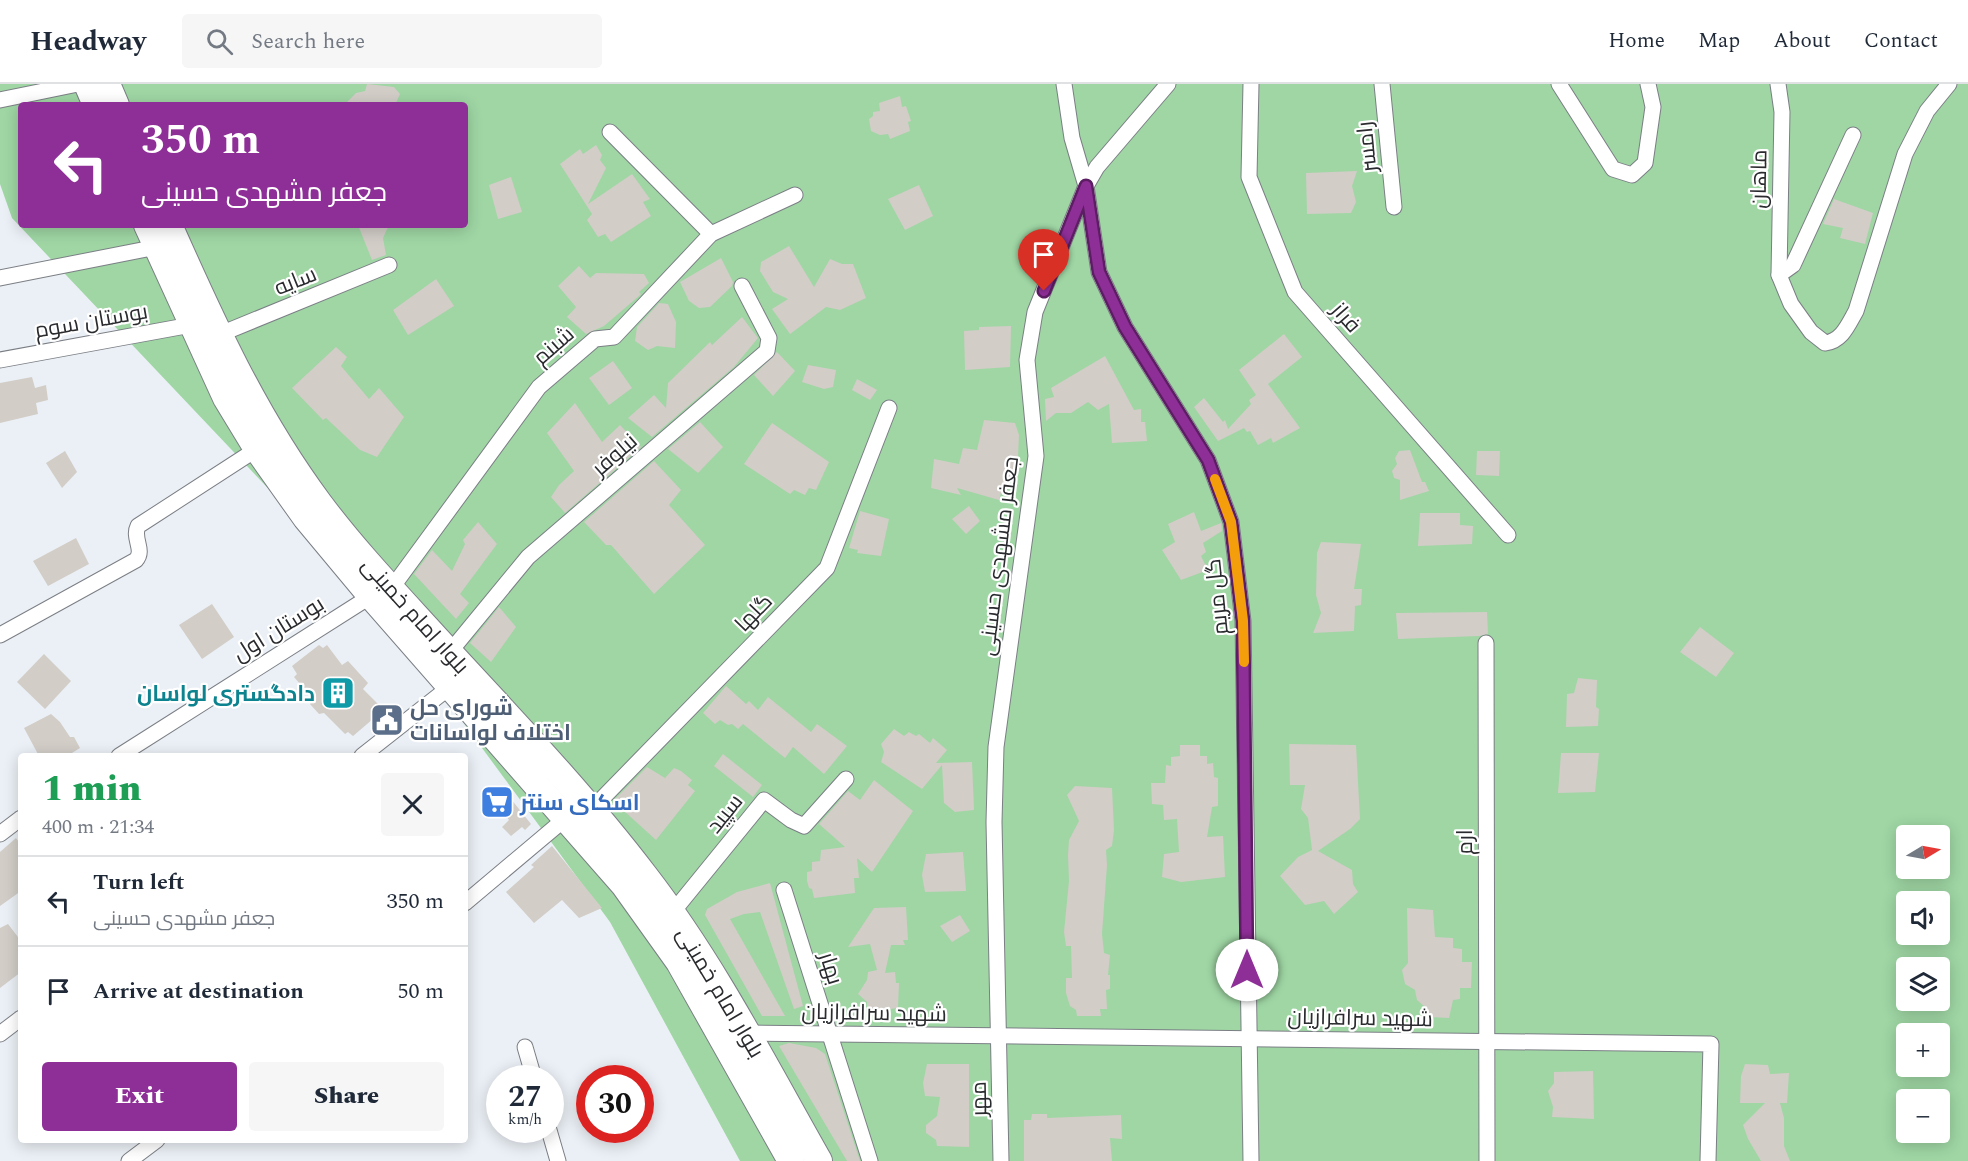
<!DOCTYPE html>
<html lang="en">
<head>
<meta charset="utf-8">
<style>
  :root { --surface:#fff; --page:#f6f6f7; --text:#1f2937; --muted:#747a83; --line:#e0e1e3; --accent:#8e2e97 }
  body { margin:0; font-family:Spectral,Cairo,serif; background:var(--page); color:var(--text); height:100vh; display:flex; flex-direction:column; font-size:22px; white-space:nowrap }
  * { box-sizing:border-box; margin:0 }
  p { font-size:20px; color:var(--muted) }
  .icon { flex:none; width:33px; height:33px; fill:none; stroke:currentColor; stroke-width:2; stroke-linecap:round; stroke-linejoin:round }
  .map { position:relative; flex:1; overflow:hidden }
  .side { position:absolute; left:18px; top:669px; width:450px; height:390px; display:flex; flex-direction:column; background:var(--surface); border-radius:6px; box-shadow:0 3px 15px #0003 }
  .side>* { flex:none }
  .hud { position:absolute; left:18px; top:18px; width:450px; height:126px; border-radius:6px; box-shadow:0 3px 15px #0003; background:#8e2e97; color:#fff; overflow:hidden }
  .needle { width:39px; rotate:80deg }
  .buttons { position:absolute; left:1896px; top:741px; display:grid; gap:12px }
  .buttons a { display:grid; place-items:center; width:54px; height:54px; border-radius:6px; background:var(--surface); box-shadow:0 3px 15px #0003; font-size:30px }
  .speed { position:absolute; left:486px; top:981px; display:flex; gap:12px; font-size:30px; font-weight:700; text-align:center }
  .speed>* { display:grid; place-content:center; width:78px; height:78px; border-radius:50%; background:var(--surface); box-shadow:0 3px 15px #0003; line-height:1 }
  .speed small { font-size:15px; font-weight:400 }
  .speed .limit { border:9px solid #d22; background:#fff; color:#111 }
  .pin { position:absolute; display:grid; place-items:center; width:51px; height:51px; color:#fff; margin:-62px -26px; border-radius:50% 50% 50% 0; rotate:-45deg; box-shadow:0 0 6px #0007 }
  .pin .icon { rotate:45deg }
  .me { position:absolute; width:66px; margin:-33px; rotate:0deg; stroke-linejoin:round; filter:drop-shadow(0 0 4px #0008) }
  .turn { display:flex; align-items:center; gap:21px; height:126px; padding:0 24px; font-size:27px }
  .turn .icon { width:78px; height:78px; stroke-width:2.5 }
  .turn b { display:block; font-size:42px; line-height:51px }
  .round { display:grid; place-items:center; flex:none; width:63px; height:63px; border-radius:6px; background:var(--page) }
  .overview { display:flex; align-items:center; justify-content:space-between; height:102px; padding:0 24px }
  h1 { font-size:36px; font-weight:800; line-height:45px; color:#1e9e55 }
  .button { display:flex; gap:12px; margin-top:auto; padding:12px 24px }
  .button a { flex:1; height:69px; border-radius:6px; background:var(--accent); color:#fff; font-size:24px; font-weight:800; line-height:69px; text-align:center }
  .button a+a { background:var(--page); color:var(--text) }
  ul { padding:0; list-style:none }
  li { display:flex; align-items:center; gap:18px; height:90px; padding:0 24px; border-top:2px solid var(--line) }
  li div { flex:1 }
  li b { display:block; font-size:22px }
  li em { font-style:normal }
  header { display:flex; align-items:center; gap:36px; box-sizing:border-box; height:84px; padding:0 30px; background:var(--surface); border-bottom:2px solid var(--line) }
  header strong { font-size:28px }
  nav { display:flex; gap:33px; margin-inline-start:auto; font-size:21px }
  .search { width:420px; height:54px; background:var(--page); display:flex; align-items:center; gap:15px; box-sizing:border-box; padding:0 21px; border-radius:6px; color:var(--muted); font-size:22px }
  .map>svg:first-child { display:block }
  .green { fill:#9fd6a4; fill-rule:evenodd }
  .building { fill:#d2cdc7 }
  .lines { fill:none; stroke-linecap:round; stroke-linejoin:round }
  .minor-casing { stroke:#7b7f85; stroke-width:17 }
  .primary-casing { stroke:#7b7f85; stroke-width:28 }
  .minor { stroke:#fff; stroke-width:15 }
  .primary { stroke:#fff; stroke-width:26 }
  .route-casing { stroke:#5c1e62; stroke-width:15 }
  .route { stroke:#8e2e97; stroke-width:10 }
  .slow { stroke:#f59e0b; stroke-width:10 }
  .labels { text-anchor:middle; stroke-width:4.5; stroke-linejoin:round; paint-order:stroke }
  .street-label { font-size:22px; fill:#2a2b2e; stroke:#fff }
  .culture-label { font-size:22px; font-weight:bold; fill:#0d838f; stroke:#fff; text-anchor:end }
  .service-label { font-size:22px; font-weight:bold; fill:#4e5e75; stroke:#fff; text-anchor:start }
  .shop-label { font-size:22px; font-weight:bold; fill:#366cbe; stroke:#fff; text-anchor:start }
</style>
</head>
<body>
<header>
<strong>Headway</strong>
<div class="search"><svg class="icon" aria-label="search" viewBox="0 0 24 24"><circle cx="10" cy="10" r="6"/><path d="M15 15l6 6"/></svg>Search here</div>
<nav><a>Home</a><a>Map</a><a>About</a><a>Contact</a></nav>
</header>
<div class="map">
<svg width="1968" height="1077" viewBox="0 0 1968 1077">
  <rect width="100%" height="100%" fill="#ebf0f6"/>
  <path class="green" d="M 0,0 L 1968,0 L 1968,1077 L 740,1077 L 610,838 L 371,513 L 12,134 L 0,100 ZM 21,21 L 465,21 L 465,141 L 21,141 ZM 1906,752 L 1940,752 L 1940,784 L 1906,784 ZM 1906,818 L 1940,818 L 1940,850 L 1906,850 ZM 1906,884 L 1940,884 L 1940,916 L 1906,916 ZM 1906,950 L 1940,950 L 1940,982 L 1906,982 ZM 1906,1016 L 1940,1016 L 1940,1048 L 1906,1048 Z"/>
  <g class="building">
    <polygon points="367,0 394,3 400,10 395,21 344,21 356,9 365,7"/>
    <polygon points="900,12 902,23 906,22 911,37 908,38 910,47 890,55 888,50 880,51 871,47 869,35 873,32 873,28 880,27 879,19"/>
    <polygon points="596,61 602,71 600,76 606,84 588,120 632,90 650,115 643,118 651,132 611,158 605,150 598,153 587,136 592,130 560,80 580,65 583,70"/>
    <polygon points="1357,87 1352,102 1356,118 1351,129 1307,130 1306,89"/>
    <polygon points="511,93 522,128 498,135 489,101"/>
    <polygon points="919,101 933,132 905,146 888,115"/>
    <polygon points="1834,115 1873,129 1865,160 1840,154 1843,144 1823,140"/>
    <polygon points="358,141 389,141 383,154 386,171 372,176"/>
    <polygon points="789,162 814,203 830,175 842,180 853,180 866,214 840,226 826,223 790,250 772,225 788,215 773,208 760,187 761,178"/>
    <polygon points="721,174 733,198 732,202 710,223 699,224 689,217 680,198"/>
    <polygon points="579,182 590,194 596,189 644,190 649,199 639,208 641,210 639,212 604,242 586,250 567,233 576,223 558,202"/>
    <polygon points="436,195 454,222 408,251 393,226"/>
    <polygon points="659,219 668,220 676,238 675,264 657,262 648,266 635,257 637,243"/>
    <polygon points="742,233 758,254 734,283 652,353 628,334 654,311 666,324 668,299 710,258 712,261"/>
    <polygon points="1011,242 1010,283 965,286 964,247 979,246 979,243"/>
    <polygon points="1284,250 1302,273 1268,300 1300,344 1273,359 1271,354 1258,361 1250,347 1247,348 1244,344 1218,357 1194,323 1204,314 1223,338 1225,336 1228,345 1251,320 1249,316 1256,311 1239,286"/>
    <polygon points="336,263 347,273 341,282 369,315 379,304 404,333 377,373 360,366 326,334 323,336 292,304"/>
    <polygon points="777,268 795,287 773,312 754,291"/>
    <polygon points="1105,272 1134,326 1141,325 1141,338 1145,338 1147,357 1112,359 1109,320 1098,326 1088,318 1071,329 1056,329 1046,337 1045,315 1054,313 1051,304"/>
    <polygon points="613,277 632,304 609,321 589,294"/>
    <polygon points="808,281 836,286 833,303 824,305 802,298"/>
    <polygon points="32,293 35,304 46,301 48,316 36,319 38,330 0,339 0,299"/>
    <polygon points="857,295 877,306 870,316 852,306"/>
    <polygon points="575,319 602,358 620,341 641,363 565,429 551,413 559,401 574,387 547,349"/>
    <polygon points="984,336 1015,339 1019,351 1017,396 1005,394 999,416 957,404 961,411 931,404 934,375 959,380 963,364 977,366"/>
    <polygon points="700,338 723,363 698,389 668,365"/>
    <polygon points="772,339 829,378 816,406 809,404 805,411 794,406 790,410 744,380"/>
    <polygon points="1410,366 1422,398 1425,398 1429,407 1400,416 1400,396 1394,394 1392,387 1397,380 1395,374 1399,367"/>
    <polygon points="65,367 77,388 62,404 46,379"/>
    <polygon points="1477,367 1500,367 1499,392 1476,391"/>
    <polygon points="654,377 681,406 669,421 705,461 654,510 611,461 606,461 584,438"/>
    <polygon points="969,422 980,437 966,450 952,435"/>
    <polygon points="860,427 889,435 881,472 857,469 858,466 849,464"/>
    <polygon points="1194,428 1201,447 1221,439 1222,447 1203,459 1206,468 1201,472 1208,486 1181,496 1162,466 1175,458 1168,440"/>
    <polygon points="1420,429 1460,429 1460,441 1473,442 1472,460 1418,462"/>
    <polygon points="478,438 497,460 460,510 469,519 456,535 414,490 432,466 452,487 465,460 463,456"/>
    <polygon points="76,454 89,480 48,502 33,477"/>
    <polygon points="1321,458 1361,460 1354,505 1362,505 1361,521 1355,522 1354,547 1313,549 1321,529 1316,511 1317,469"/>
    <polygon points="212,520 234,553 202,575 179,541"/>
    <polygon points="499,523 516,543 491,578 470,559"/>
    <polygon points="1487,528 1488,550 1479,552 1398,555 1396,529"/>
    <polygon points="1700,543 1734,569 1716,593 1680,568"/>
    <polygon points="319,561 323,564 327,561 342,581 348,577 368,599 363,605 380,622 380,629 353,652 348,648 345,650 324,629 319,630 310,620 313,615 294,593 297,590 292,582"/>
    <polygon points="44,570 71,597 45,625 17,598"/>
    <polygon points="1578,594 1597,596 1596,623 1599,625 1598,642 1566,643 1567,610 1574,609"/>
    <polygon points="726,602 746,620 749,617 758,626 768,613 811,648 817,640 847,662 824,690 793,663 785,674 743,640 738,645 732,640 728,641 720,636 715,640 703,629"/>
    <polygon points="51,630 60,638 70,653 74,653 80,664 67,672 39,672 24,644"/>
    <polygon points="894,645 904,652 909,648 916,652 919,650 930,659 933,654 947,666 936,679 972,678 974,726 955,728 944,719 942,681 922,705 881,678 884,668 881,660"/>
    <polygon points="1289,660 1356,661 1360,735 1350,745 1318,767 1352,786 1353,800 1358,808 1334,830 1324,817 1305,821 1280,792 1298,773 1312,766 1308,734 1301,725 1305,701 1290,701"/>
    <polygon points="1180,661 1200,661 1200,672 1207,672 1207,680 1213,679 1214,693 1218,694 1218,722 1212,723 1207,753 1223,752 1225,793 1181,798 1162,793 1164,770 1179,768 1177,735 1164,736 1163,721 1152,720 1151,699 1165,699 1166,681 1171,682 1171,673 1180,672"/>
    <polygon points="1561,669 1599,669 1595,708 1558,709"/>
    <polygon points="723,670 762,701 753,713 714,682"/>
    <polygon points="647,683 665,694 674,684 681,687 692,696 688,701 695,707 656,756 613,717"/>
    <polygon points="874,696 913,727 872,788 857,774 859,794 854,794 855,809 814,814 812,805 809,804 807,797 807,788 812,787 812,778 820,777 821,766 845,763 819,740 848,707 860,716"/>
    <polygon points="1075,702 1112,704 1114,746 1112,762 1106,766 1107,781 1102,850 1104,869 1110,871 1108,891 1110,891 1110,905 1106,906 1107,925 1100,925 1101,932 1077,932 1076,926 1070,922 1066,909 1066,894 1072,894 1071,862 1066,862 1064,848 1069,797 1068,771 1069,756 1079,737 1067,711"/>
    <polygon points="507,710 531,740 525,746 522,743 511,752 502,743 509,736 497,718"/>
    <polygon points="16,754 21,761 21,807 0,822 0,768"/>
    <polygon points="552,762 602,824 579,834 562,816 534,839 506,808 534,783 531,781"/>
    <polygon points="963,768 966,807 925,808 922,791 926,770"/>
    <polygon points="770,799 803,922 794,925 760,828 744,830 730,835 785,932 762,932 705,831 707,825 737,808"/>
    <polygon points="906,823 908,856 903,856 905,861 891,861 885,889 895,888 896,899 899,899 898,924 867,928 867,918 858,910 867,896 868,888 877,886 870,860 848,863 874,824"/>
    <polygon points="1407,824 1433,826 1435,853 1453,854 1453,864 1462,865 1462,878 1472,878 1471,904 1460,904 1460,915 1453,916 1449,934 1429,933 1425,923 1417,916 1415,906 1405,900 1402,886 1408,879"/>
    <polygon points="960,831 970,847 952,858 940,842"/>
    <polygon points="8,840 21,857 21,888 0,904 0,844"/>
    <polygon points="789,959 816,964 825,970 860,1077 847,1077 779,962"/>
    <polygon points="927,980 969,980 969,1063 937,1062 936,1056 926,1049 926,1041 937,1032 940,1013 925,1012 923,999"/>
    <polygon points="1745,980 1768,981 1770,990 1789,989 1787,1019 1780,1019 1784,1034 1784,1062 1790,1077 1761,1077 1748,1055 1743,1041 1765,1019 1740,1019 1741,992"/>
    <polygon points="1593,987 1594,1035 1552,1033 1553,1023 1548,1007 1554,999 1554,988"/>
    <polygon points="1032,1030 1047,1030 1047,1034 1121,1031 1122,1055 1110,1054 1112,1077 1024,1077 1024,1036 1031,1036"/>
  </g>
  <g class="lines">
    <g class="minor-casing">
      <g id="minor">
        <polyline points="1064,0 1072,54 1086,102 1099,188 1125,243 1208,376 1231,438 1243,537 1251,1077"/>
        <polyline points="1251,0 1249,93 1295,208 1508,451"/>
        <polyline points="1382,0 1394,123"/>
        <polyline points="1559,0 1613,85 1632,91 1645,79 1653,23 1648,0"/>
        <path d="M 1778,0 L 1782,28 L 1779,191 L 1791,220 L 1811,248 L 1825,259 C 1842,257 1848,241 1856,227 L 1905,70 L 1927,27 L 1949,0"/>
        <polyline points="0,16 78,0"/>
        <polyline points="610,48 711,150"/>
        <polyline points="1779,191 1793,181 1853,51"/>
        <polyline points="0,194 157,163"/>
        <polyline points="218,251 389,181"/>
        <polyline points="0,276 191,241"/>
        <polyline points="391,505 539,303 595,255 614,253 711,150 795,111"/>
        <path d="M 0,551 L 136,476 C 145,466 132,454 138,442 L 257,365"/>
        <polyline points="1486,559 1487,1077"/>
        <polyline points="449,569 528,473 767,267 769,254 742,202"/>
        <polyline points="119,672 371,512"/>
        <polyline points="362,672 451,602"/>
        <polyline points="591,726 827,484 889,324"/>
        <polyline points="0,750 21,734"/>
        <polyline points="784,806 870,1077"/>
        <polyline points="465,819 566,734"/>
        <polyline points="672,829 764,716 791,736 804,742 846,695"/>
        <polyline points="747,949 1711,960 1708,1077"/>
        <polyline points="0,950 21,934"/>
        <polyline points="525,963 534,994"/>
        <polyline points="549,1046 558,1077"/>
        <polyline points="129,1077 157,1056"/>
        <polyline points="1001,1077 994,738 996,663 1036,372 1027,276 1035,228 1086,102 1097,83 1168,0"/>
      </g>
    </g>
    <g class="primary-casing">
      <g id="primary">
        <polyline points="87,0 96,21"/>
        <polyline points="107,0 116,21"/>
        <polyline points="147,141 226,314 257,365 306,434 371,512 624,801 679,878 791,1077"/>
        <path d="M 169,141 C 212,238 255,333 319,419 C 354,466 396,510 436,554 C 507,631 581,708 645,792 C 713,880 764,980 819,1077"/>
      </g>
    </g>
    <use href="#minor" class="minor"/>
    <use href="#primary" class="primary"/>
  </g>
  <g class="lines">
    <g class="route-casing">
      <polyline id="route" points="1044,207 1086,102 1099,188 1125,243 1208,376 1231,438 1243,537 1247,886"/>
    </g>
    <use href="#route" class="route"/>
    <polyline class="slow" points="1215,395 1231,438 1243,537 1244,578"/>
  </g>
  <defs>
    <g id="building-square" transform="scale(1.725)"><rect x="-9" y="-9" width="18" height="18" rx="4" fill="#0f9aa8" stroke="#fff"/><path d="M-4-6H4V6H1V3H-1V6H-4ZM-2.5-4.3h1.7v1.8h-1.7ZM.8-4.3h1.7v1.8H.8ZM-2.5-1h1.7V.8h-1.7ZM.8-1h1.7V.8H.8Z" fill="#fff"/></g>
    <g id="civic-square" transform="scale(1.725)"><rect x="-9" y="-9" width="18" height="18" rx="4" fill="#5c6f8a" stroke="#fff"/><path d="M-.6-6.5H3V-4.5H.6V-3L4-1V1h2V6H-6V1h2V-1L-.6-3ZM-1.2 2.5V6h2.4V2.5Z" fill="#fff"/></g>
    <g id="supermarket-square" transform="scale(1.725)"><rect x="-9" y="-9" width="18" height="18" rx="4" fill="#3f7fe0" stroke="#fff"/><path d="M-6-5.5h2.5l.6 2H6L4.5 2H-2.5L-4.4-4H-6ZM-1.5 3.2a1.3 1.3 0 1 0 .1 0ZM3 3.2a1.3 1.3 0 1 0 .1 0Z" fill="#fff"/></g>
  </defs>
  <g fill-rule="evenodd">
    <use href="#building-square" x="338" y="609"/>
    <use href="#civic-square" x="387" y="636"/>
    <use href="#supermarket-square" x="497" y="718"/>
  </g>
  <g class="labels">
    <g class="street-label">
      <text transform="translate(1366 63) rotate(-96)" y="8">رامسر</text>
      <text transform="translate(1758 95) rotate(-89)" y="8">ماهان</text>
      <text transform="translate(295 196) rotate(-22)" y="8">سایه</text>
      <text transform="translate(1347 233) rotate(49)" y="8">فراز</text>
      <text transform="translate(91 236) rotate(-10)" y="8">بوستان سوم</text>
      <text transform="translate(553 261) rotate(-41)" y="8">شبنم</text>
      <text transform="translate(614 370) rotate(-41)" y="8">نیلوفر</text>
      <text transform="translate(998 472) rotate(-83)" y="8">جعفر مشهدی حسینی</text>
      <text transform="translate(1216 513) rotate(-96)" y="8">گل مریم</text>
      <text transform="translate(753 528) rotate(-46)" y="8">گلها</text>
      <text transform="translate(416 531) rotate(48)" y="8">بلوار امام خمینی</text>
      <text transform="translate(278 544) rotate(-32)" y="8">بوستان اول</text>
      <text transform="translate(724 729) rotate(-51)" y="8">سپید</text>
      <text transform="translate(1464 758) rotate(-90)" y="8">ارم</text>
      <text transform="translate(832 884) rotate(73)" y="8">بهار</text>
      <text transform="translate(721 908) rotate(59)" y="8">بلوار امام خمینی</text>
      <text transform="translate(874 928) rotate(1)" y="8">شهید سرافرازیان</text>
      <text transform="translate(1360 933) rotate(1)" y="8">شهید سرافرازیان</text>
      <text transform="translate(978 1015) rotate(-91)" y="8">مهر</text>
    </g>
    <g class="culture-label">
      <text x="315" y="617">دادگستری لواسان</text>
    </g>
    <g class="service-label">
      <text x="410" y="631">شورای حل<tspan x="410" dy="25">اختلاف لواسانات</tspan></text>
    </g>
    <g class="shop-label">
      <text x="520" y="726">اسکای سنتر</text>
    </g>
  </g>
</svg>
<div class="buttons">
<a><svg class="needle" viewBox="-14 -14 28 28"><path d="M0-13l5 13h-10z" fill="#e53935"/><path d="M0 13l5-13h-10z" fill="#747a83"/></svg></a>
<a><svg class="icon" aria-label="sound" viewBox="0 0 24 24"><path d="M4 9h4l5-4v14l-5-4H4zM17 9q2 3 0 6"/></svg></a>
<a><svg class="icon" aria-label="layers" viewBox="0 0 24 24"><path d="M12 4l9 5-9 5-9-5zM3 14l9 5 9-5"/></svg></a>
<a>+</a>
<a>−</a>
</div>
<div class="speed"><div>27<small>km/h</small></div><div class="limit">30</div></div>
<div class="pin" style="left:1044px;top:207px;background:#d93025"><svg class="icon" aria-label="arrive" viewBox="0 0 24 24"><path d="M6 21V4h12l-3 4 3 4H6"/></svg></div>
<svg class="me" style="left:1247px;top:886px" viewBox="-20 -20 40 40"><circle r="19" fill="#fff"/><path d="M0-13L10 11 0 6-10 11z" fill="#8e2e97"/></svg>
<div class="hud">
<div class="turn"><svg class="icon" aria-label="left" viewBox="0 0 24 24"><path d="M17 20v-9H6M10 6l-5 5 5 5"/></svg><div><b>350 m</b>جعفر مشهدی حسینی</div></div>
</div>
<section class="side">
<div class="overview"><div><h1>1 min</h1><p>400 m · 21:34</p></div><a class="round"><svg class="icon" aria-label="close" viewBox="0 0 24 24"><path d="M6 6l12 12M18 6L6 18"/></svg></a></div>
<ul>
<li><svg class="icon" aria-label="left" viewBox="0 0 24 24"><path d="M17 20v-9H6M10 6l-5 5 5 5"/></svg><div><b>Turn left</b><p>جعفر مشهدی حسینی</p></div><em>350 m</em></li>
<li><svg class="icon" aria-label="arrive" viewBox="0 0 24 24"><path d="M6 21V4h12l-3 4 3 4H6"/></svg><div><b>Arrive at destination</b></div><em>50 m</em></li>
</ul>
<div class="button"><a>Exit</a><a>Share</a></div>
</section>
</div>
</body>
</html>
